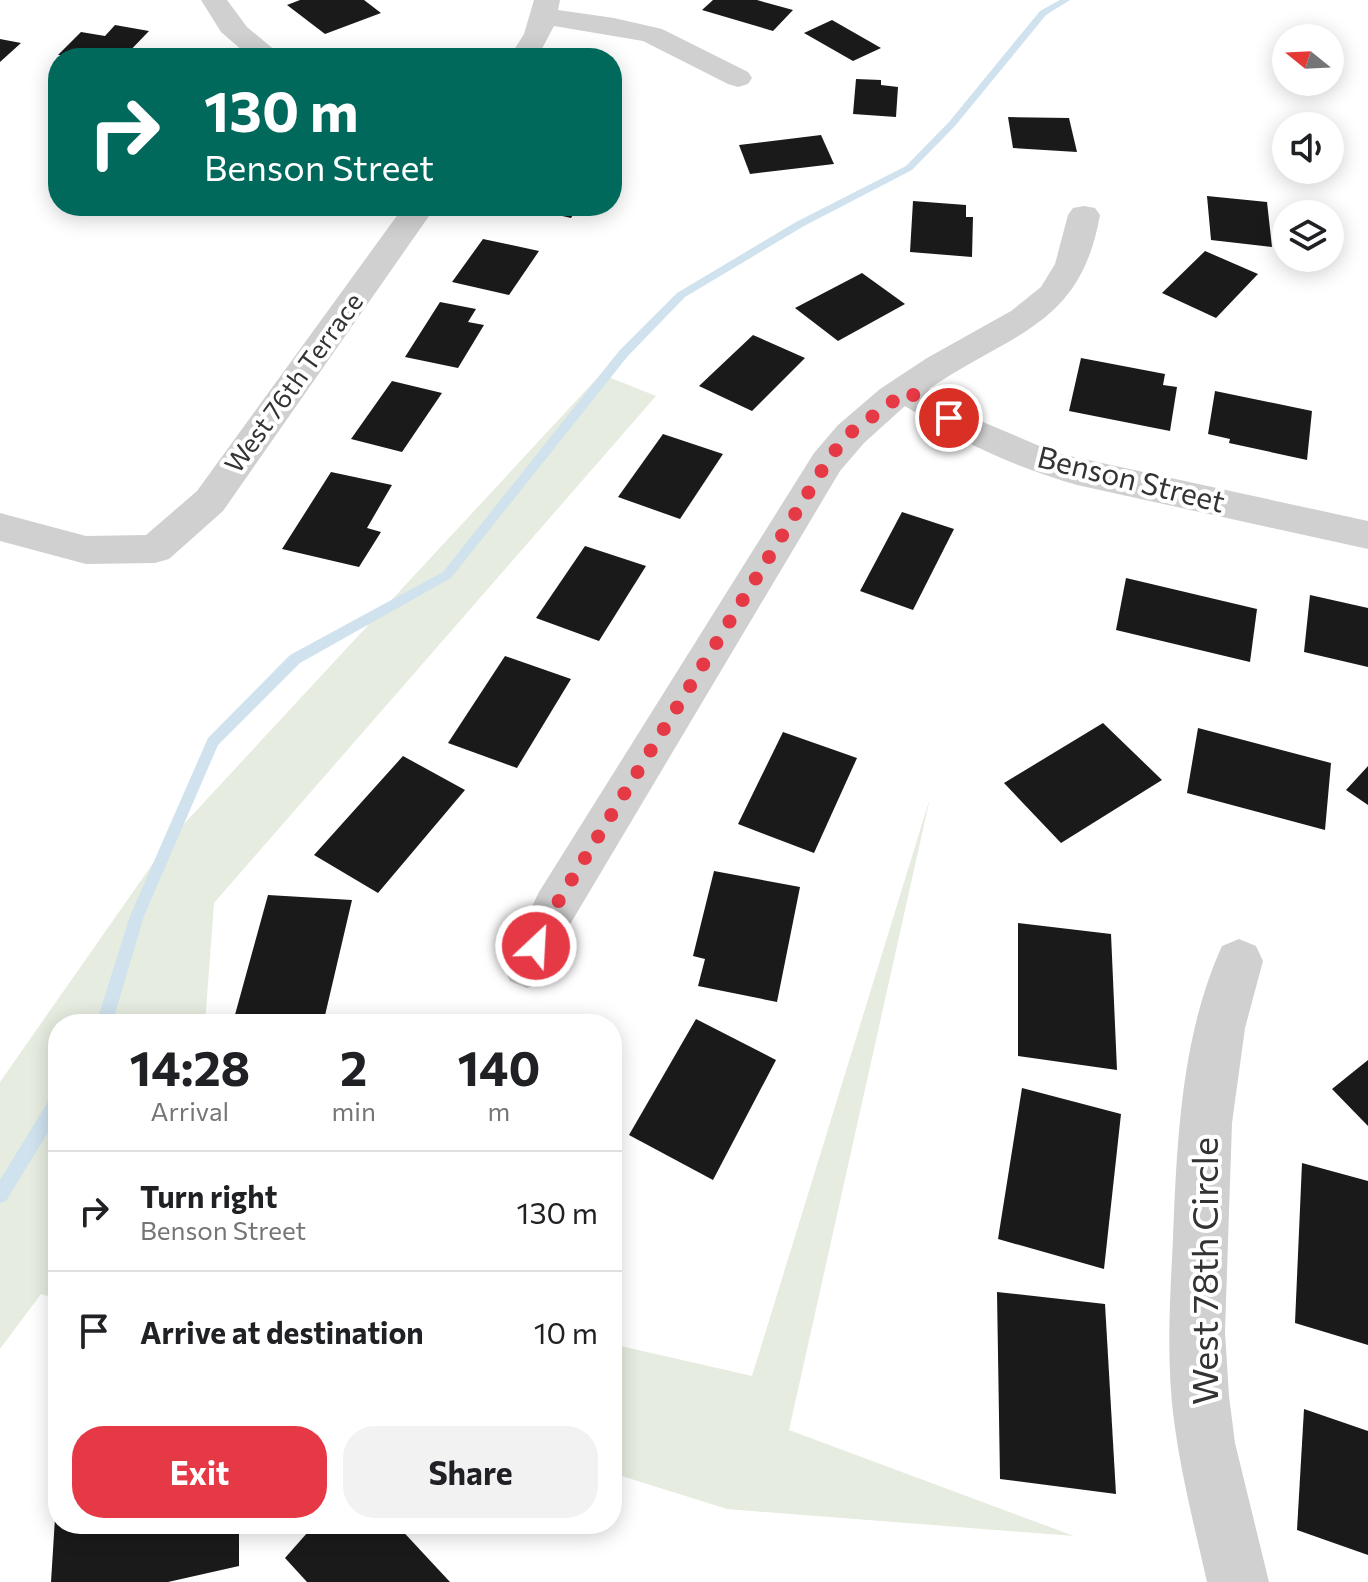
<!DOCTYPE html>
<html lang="en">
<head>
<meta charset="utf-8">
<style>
  :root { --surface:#fff; --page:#f2f2f2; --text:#202124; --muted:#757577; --line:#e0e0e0; --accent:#e63946 }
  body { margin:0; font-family:Commissioner,sans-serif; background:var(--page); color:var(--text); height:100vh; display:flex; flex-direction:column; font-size:30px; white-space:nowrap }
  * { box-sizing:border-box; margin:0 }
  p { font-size:26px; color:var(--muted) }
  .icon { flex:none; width:44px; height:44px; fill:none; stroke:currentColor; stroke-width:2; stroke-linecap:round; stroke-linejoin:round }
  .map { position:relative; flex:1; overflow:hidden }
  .details { position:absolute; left:48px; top:1014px; width:574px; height:520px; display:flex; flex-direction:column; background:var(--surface); border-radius:32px; box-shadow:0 4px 20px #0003 }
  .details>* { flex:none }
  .guide { position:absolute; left:48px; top:48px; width:574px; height:168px; border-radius:32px; box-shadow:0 4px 20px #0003; background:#00695c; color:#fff; overflow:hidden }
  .needle { width:52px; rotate:288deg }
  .fabs { position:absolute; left:1272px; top:24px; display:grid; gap:16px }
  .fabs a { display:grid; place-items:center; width:72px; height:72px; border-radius:50%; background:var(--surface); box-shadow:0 4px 20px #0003; font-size:40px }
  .pin { position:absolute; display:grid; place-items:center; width:68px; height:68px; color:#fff; margin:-34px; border:4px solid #fff; border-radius:50%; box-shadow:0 2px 8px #0007 }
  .me { position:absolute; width:88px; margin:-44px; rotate:25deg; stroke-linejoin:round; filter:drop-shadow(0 0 6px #0008) }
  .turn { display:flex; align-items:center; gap:28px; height:168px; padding:0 24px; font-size:36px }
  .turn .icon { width:104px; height:104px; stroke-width:2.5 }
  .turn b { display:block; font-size:56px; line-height:68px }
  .eta { display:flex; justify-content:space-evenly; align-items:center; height:136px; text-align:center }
  .eta b { font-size:48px; font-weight:700; line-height:56px }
  .primary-button { display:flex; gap:16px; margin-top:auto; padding:16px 24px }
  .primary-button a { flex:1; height:92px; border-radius:32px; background:var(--accent); color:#fff; font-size:32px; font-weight:700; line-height:92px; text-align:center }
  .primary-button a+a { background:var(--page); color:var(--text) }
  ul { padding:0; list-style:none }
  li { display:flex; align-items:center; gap:24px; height:120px; padding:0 24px; border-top:2px solid var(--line) }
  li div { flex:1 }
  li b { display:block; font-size:30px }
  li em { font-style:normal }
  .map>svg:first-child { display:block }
  .green { fill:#e6ecdf }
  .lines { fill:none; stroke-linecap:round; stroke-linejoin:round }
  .stream { fill:#cfe2ee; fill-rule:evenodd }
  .building { fill:#1a1a1a }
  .minor { fill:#d0d0d0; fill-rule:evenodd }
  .route { stroke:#e63946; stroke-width:14; stroke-dasharray:0 25.2 }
  .labels { text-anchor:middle; stroke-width:8; stroke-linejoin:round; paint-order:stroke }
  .far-street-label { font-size:26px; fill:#333; stroke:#fff }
  .street-label { font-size:30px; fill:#333; stroke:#fff }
  .near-street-label { font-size:36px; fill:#333; stroke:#fff }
</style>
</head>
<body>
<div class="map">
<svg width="1368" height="1582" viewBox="0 0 1368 1582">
  <rect width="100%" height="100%" fill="#fff"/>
  <g class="green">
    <polygon points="601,374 656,396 214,903 205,1024 58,1024 58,1299 41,1294 0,1349 0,1082 170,839"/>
    <polygon points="930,798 789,1430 1074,1536 727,1509 612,1473 612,1344 752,1376"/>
  </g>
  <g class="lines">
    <g class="stream">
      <polygon points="1060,0 1070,0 1046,15 955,126 912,170 804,226 685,297 627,357 451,578 300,663 218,745 144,916 112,1024 96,1024 130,916 208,738 290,655 443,572 619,351 677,293 796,222 906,166 949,122 1040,11"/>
      <polygon points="58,1093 58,1116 6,1201 0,1203 0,1180 52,1095"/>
    </g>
  </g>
  <g class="building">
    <polygon points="300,0 364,0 381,13 325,34 287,5"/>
    <polygon points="713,0 757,0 793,10 773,31 702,10"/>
    <polygon points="832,20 881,48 853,61 804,33"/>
    <polygon points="115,25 149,31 123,58 58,55 81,32 105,36"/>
    <polygon points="0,39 21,43 0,62"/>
    <polygon points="856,79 881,80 881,85 898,87 896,117 853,114"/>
    <polygon points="1008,117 1069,118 1077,152 1013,148"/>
    <polygon points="821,135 834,164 750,174 739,145"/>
    <polygon points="1207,196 1267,202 1272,247 1211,240"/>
    <polygon points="913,201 966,205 966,217 973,217 972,257 910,252"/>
    <polygon points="519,206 579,206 571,218"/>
    <polygon points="483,239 539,251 509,295 452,282"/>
    <polygon points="1205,251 1258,274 1216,318 1162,293"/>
    <polygon points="862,273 905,304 838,341 795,308"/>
    <polygon points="440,302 476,309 468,322 484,325 458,368 405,357"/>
    <polygon points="753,335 805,358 752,411 699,386"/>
    <polygon points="1081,358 1165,374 1163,385 1177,387 1170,431 1069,411"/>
    <polygon points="392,381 442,393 402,452 351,439"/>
    <polygon points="1215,391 1312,411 1307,460 1229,443 1230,439 1208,434"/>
    <polygon points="663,434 723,454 680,519 618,497"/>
    <polygon points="331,472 392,485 367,528 381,532 359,567 282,549"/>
    <polygon points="902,512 954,529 913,610 860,591"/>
    <polygon points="585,546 646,566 599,641 536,618"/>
    <polygon points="1126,578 1257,609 1250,662 1116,630"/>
    <polygon points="1310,595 1368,608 1368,667 1304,652"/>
    <polygon points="505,656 571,679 517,768 448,743"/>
    <polygon points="1103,723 1162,780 1061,843 1004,783"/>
    <polygon points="1198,728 1331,763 1325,830 1187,793"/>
    <polygon points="783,732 857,758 814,853 738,824"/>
    <polygon points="403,756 465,790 378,893 314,855"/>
    <polygon points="1368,766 1368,805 1346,790"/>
    <polygon points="714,871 800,887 777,1002 698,986 705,959 693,956"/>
    <polygon points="268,895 352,900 323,1024 233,1022"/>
    <polygon points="1018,923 1111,934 1117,1070 1018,1056"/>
    <polygon points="696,1019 776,1060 713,1180 629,1135"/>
    <polygon points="1368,1060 1368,1126 1332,1089"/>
    <polygon points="1022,1088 1121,1114 1104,1269 998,1239"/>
    <polygon points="1302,1163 1368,1181 1368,1345 1295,1323"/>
    <polygon points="997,1292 1105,1304 1116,1494 1000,1479"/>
    <polygon points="1304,1409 1368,1431 1368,1555 1297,1530"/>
    <polygon points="56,1502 58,1524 239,1524 239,1566 168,1582 51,1582"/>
    <polygon points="315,1524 396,1524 450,1582 307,1582 285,1558"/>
  </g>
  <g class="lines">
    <g class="minor">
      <polygon points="201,0 227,0 247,27 284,58 250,57 221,32"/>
      <polygon points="534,0 560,0 558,10 614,18 662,29 748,72 752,78 748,84 738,87 728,84 643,41 554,26 537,58 509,58 524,34"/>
      <polygon points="404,206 436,206 223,511 169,559 155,563 86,564 0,541 0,513 86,536 146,535 197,491"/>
      <path d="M 1084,206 L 1095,208 L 1100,215 C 1080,328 1011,332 929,389 L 983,422 L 1056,453 L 1368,521 L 1368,549 L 1077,485 C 1012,466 962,443 905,406 L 864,443 L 840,471 L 572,921 L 544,981 L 527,988 L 510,981 L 503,966 L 539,892 L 814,453 L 838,425 L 880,389 L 927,358 L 1011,311 L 1041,287 L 1055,264 L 1068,215 L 1073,208 Z"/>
      <path d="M 1239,939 L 1256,946 L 1263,961 L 1245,1028 L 1232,1123 L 1225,1332 L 1229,1396 L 1235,1443 L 1269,1582 L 1207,1582 C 1195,1529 1181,1475 1174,1421 C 1166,1360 1170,1299 1173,1238 C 1177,1141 1181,1036 1222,946 Z"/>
    </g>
  </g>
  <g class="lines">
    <polyline class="route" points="536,946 555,907 827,462 846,436 907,391 949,418"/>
  </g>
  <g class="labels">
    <g class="far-street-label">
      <text transform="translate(294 383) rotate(-54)" y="9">West 76th Terrace</text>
    </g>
    <g class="street-label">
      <text transform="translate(1131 480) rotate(14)" y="10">Benson Street</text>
    </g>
    <g class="near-street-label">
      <text transform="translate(1205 1271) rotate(-90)" y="13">West 78th Circle</text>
    </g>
  </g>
</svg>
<div class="fabs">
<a><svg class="needle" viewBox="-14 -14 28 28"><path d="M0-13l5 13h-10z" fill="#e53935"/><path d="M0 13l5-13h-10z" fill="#757577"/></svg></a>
<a><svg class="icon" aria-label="sound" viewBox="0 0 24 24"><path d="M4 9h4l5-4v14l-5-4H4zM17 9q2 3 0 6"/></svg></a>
<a><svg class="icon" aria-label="layers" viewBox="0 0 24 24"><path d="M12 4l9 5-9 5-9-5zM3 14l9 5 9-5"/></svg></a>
</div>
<div class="pin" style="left:949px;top:418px;background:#d93025"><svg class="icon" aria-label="arrive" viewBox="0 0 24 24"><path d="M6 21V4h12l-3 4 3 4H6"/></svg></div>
<svg class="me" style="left:536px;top:946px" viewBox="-20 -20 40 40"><circle r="17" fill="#e63946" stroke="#fff" stroke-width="3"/><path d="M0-11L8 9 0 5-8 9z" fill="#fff"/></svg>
<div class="guide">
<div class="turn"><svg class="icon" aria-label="right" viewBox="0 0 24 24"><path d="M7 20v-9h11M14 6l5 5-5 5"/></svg><div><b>130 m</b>Benson Street</div></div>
</div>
<section class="details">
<div class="eta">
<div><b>14:28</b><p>Arrival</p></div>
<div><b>2</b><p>min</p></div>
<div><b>140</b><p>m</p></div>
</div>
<ul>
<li><svg class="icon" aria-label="right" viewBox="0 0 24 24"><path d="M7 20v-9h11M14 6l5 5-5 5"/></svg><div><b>Turn right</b><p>Benson Street</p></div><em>130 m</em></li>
<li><svg class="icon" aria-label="arrive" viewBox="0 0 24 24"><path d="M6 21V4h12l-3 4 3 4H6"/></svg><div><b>Arrive at destination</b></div><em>10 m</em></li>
</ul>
<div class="primary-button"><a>Exit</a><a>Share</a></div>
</section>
</div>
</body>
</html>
